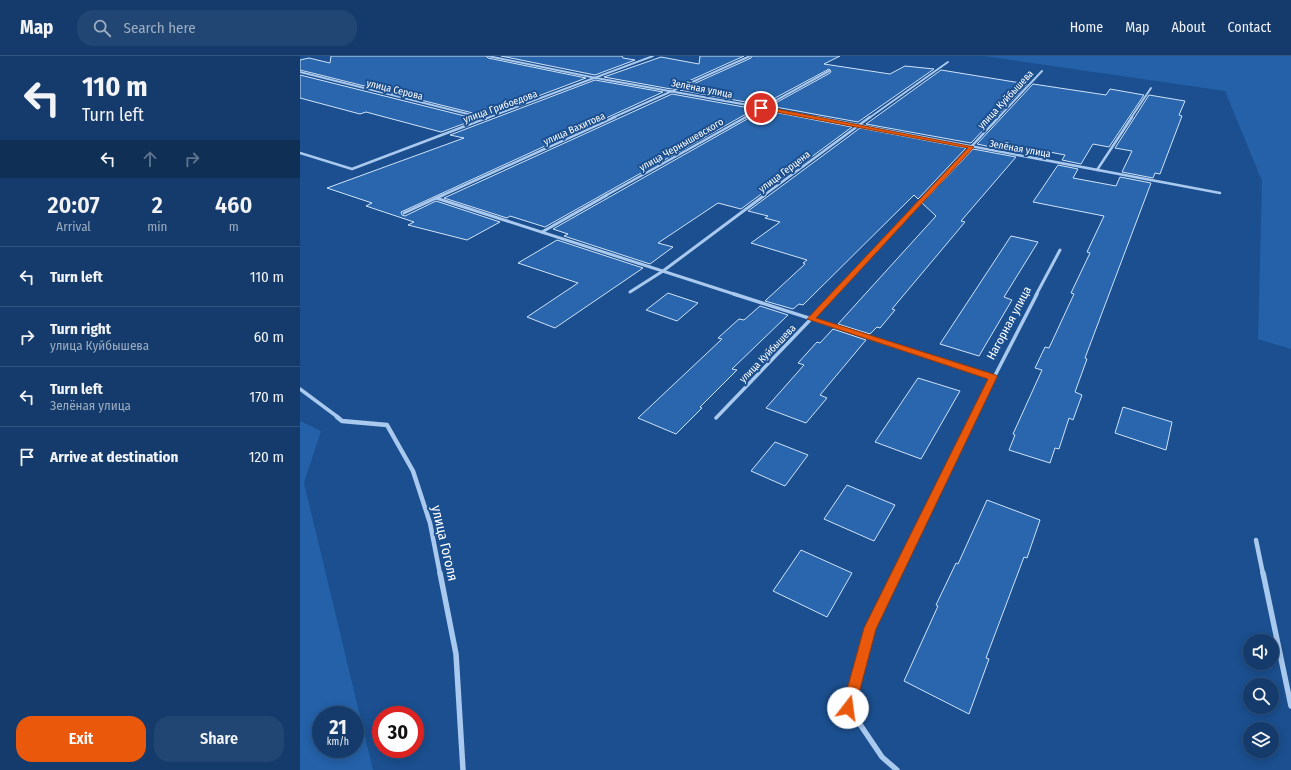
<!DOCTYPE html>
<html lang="en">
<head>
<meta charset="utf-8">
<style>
  :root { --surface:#143b6b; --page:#214673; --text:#f1f3f6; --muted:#9dadc1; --line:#33557e; --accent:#ea580c }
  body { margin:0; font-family:"Fira Sans Condensed",sans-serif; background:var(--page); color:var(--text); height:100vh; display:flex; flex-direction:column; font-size:15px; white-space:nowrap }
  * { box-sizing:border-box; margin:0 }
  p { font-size:13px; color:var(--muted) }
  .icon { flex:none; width:22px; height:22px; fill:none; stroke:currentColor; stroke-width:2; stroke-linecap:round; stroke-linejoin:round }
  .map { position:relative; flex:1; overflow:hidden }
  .panel { display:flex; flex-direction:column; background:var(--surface); width:300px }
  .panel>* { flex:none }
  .banner { background:#143b6b; color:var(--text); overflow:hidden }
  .tools { position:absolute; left:943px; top:578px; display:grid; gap:8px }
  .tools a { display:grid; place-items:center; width:36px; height:36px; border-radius:50%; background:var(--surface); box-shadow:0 2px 10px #0003,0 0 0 1px var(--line); font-size:20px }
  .speed { position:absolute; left:12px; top:650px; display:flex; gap:8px; font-size:20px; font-weight:700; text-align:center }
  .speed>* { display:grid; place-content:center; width:52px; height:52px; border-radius:50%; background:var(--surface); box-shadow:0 2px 10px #0003,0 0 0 1px var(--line); line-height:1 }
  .speed small { font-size:10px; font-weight:400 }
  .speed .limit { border:6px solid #d22; background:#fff; color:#111 }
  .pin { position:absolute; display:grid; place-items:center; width:34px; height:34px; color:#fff; margin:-17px; border:2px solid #fff; border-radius:50%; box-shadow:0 1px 4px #0007 }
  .me { position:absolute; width:44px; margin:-22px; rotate:15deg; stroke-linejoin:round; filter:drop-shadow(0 0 3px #0008) }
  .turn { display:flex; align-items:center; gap:14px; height:84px; padding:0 16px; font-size:18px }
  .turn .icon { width:52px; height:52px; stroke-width:2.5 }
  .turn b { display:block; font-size:28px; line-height:34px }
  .lanes { display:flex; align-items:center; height:38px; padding:0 16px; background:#0003; justify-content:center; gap:20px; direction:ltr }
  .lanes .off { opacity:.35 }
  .eta { display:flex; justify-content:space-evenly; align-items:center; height:68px; text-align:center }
  .eta b { font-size:24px; font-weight:600; line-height:28px }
  .button { display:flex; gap:8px; margin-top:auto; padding:8px 16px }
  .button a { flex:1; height:46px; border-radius:16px; background:var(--accent); color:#fff; font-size:16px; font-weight:600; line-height:46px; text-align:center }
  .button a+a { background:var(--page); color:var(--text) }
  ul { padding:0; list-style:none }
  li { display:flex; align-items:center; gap:12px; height:60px; padding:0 16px; border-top:1px solid var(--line) }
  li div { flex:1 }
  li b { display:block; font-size:15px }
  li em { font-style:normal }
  header { display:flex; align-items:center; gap:24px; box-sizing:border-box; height:56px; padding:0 20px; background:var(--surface); border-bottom:1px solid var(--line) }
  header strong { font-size:19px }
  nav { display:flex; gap:22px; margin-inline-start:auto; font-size:14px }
  .search { width:280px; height:36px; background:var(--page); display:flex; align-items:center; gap:10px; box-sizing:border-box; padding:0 14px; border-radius:16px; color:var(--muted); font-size:15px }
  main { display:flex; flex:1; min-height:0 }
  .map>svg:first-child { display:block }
  .green { fill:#2461a8; fill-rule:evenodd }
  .building { fill:#2a66ad; stroke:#cfe3fa }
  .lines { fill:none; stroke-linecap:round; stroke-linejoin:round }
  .minor-far5 { stroke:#a9c9ee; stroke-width:2 }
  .minor-far4 { stroke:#a9c9ee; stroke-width:2.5 }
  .minor-far3 { stroke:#a9c9ee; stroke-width:3 }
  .minor-far2 { stroke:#a9c9ee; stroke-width:3.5 }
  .minor-far1 { stroke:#a9c9ee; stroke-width:4.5 }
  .minor { stroke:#a9c9ee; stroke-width:5.5 }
  .route { fill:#ea580c; stroke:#983908 }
  .labels { text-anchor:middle; stroke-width:4; stroke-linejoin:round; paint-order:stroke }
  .far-street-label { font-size:10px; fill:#fff; stroke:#1b4f8f }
  .street-label { font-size:12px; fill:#fff; stroke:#1b4f8f }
  .near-street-label { font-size:14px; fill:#fff; stroke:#1b4f8f }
</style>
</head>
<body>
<header>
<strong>Map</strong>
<div class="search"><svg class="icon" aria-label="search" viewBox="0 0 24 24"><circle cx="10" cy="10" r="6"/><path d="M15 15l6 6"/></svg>Search here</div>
<nav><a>Home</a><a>Map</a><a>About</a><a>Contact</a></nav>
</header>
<main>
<section class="panel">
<div class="banner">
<div class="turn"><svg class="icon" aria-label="left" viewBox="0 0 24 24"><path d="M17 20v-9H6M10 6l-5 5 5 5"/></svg><div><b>110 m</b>Turn left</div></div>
<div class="lanes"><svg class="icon" aria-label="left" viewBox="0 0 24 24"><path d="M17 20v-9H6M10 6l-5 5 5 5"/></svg><svg class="icon off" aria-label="ahead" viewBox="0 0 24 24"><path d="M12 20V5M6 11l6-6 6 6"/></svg><svg class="icon off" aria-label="right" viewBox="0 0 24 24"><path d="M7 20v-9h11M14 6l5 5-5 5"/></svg></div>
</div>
<div class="eta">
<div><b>20:07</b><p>Arrival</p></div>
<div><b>2</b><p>min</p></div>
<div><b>460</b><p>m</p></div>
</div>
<ul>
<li><svg class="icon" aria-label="left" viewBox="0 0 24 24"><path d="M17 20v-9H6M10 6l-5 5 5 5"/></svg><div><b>Turn left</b></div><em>110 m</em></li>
<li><svg class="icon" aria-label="right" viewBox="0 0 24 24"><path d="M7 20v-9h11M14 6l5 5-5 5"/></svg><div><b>Turn right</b><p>улица Куйбышева</p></div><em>60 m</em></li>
<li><svg class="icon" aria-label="left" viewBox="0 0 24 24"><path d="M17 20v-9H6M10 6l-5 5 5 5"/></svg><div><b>Turn left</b><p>Зелёная улица</p></div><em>170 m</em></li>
<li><svg class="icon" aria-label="arrive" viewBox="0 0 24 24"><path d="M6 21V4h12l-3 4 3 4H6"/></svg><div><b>Arrive at destination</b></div><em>120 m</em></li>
</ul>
<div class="button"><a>Exit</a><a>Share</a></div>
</section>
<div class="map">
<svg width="991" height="714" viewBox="0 0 991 714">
  <rect width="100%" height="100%" fill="#1b4f8f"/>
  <g class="green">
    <polygon points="684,0 991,0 991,293 958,283 962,125 925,35"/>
    <path d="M 0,365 L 21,375 L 4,427 L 73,714 L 0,714 ZM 21,659 L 55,659 L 55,693 L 21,693 Z"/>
  </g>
  <g class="building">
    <polygon points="31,0 186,0 188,2 286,22 185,60 0,14 0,4 9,2 30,7"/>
    <polygon points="201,0 322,0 323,2 335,4 295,19"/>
    <polygon points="400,0 444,0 371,33 304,21 361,1 399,8"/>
    <polygon points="452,0 540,0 524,8 590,18 605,10 634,13 558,66 470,50 530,17 531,15 529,13 462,49 380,34 451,2"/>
    <polygon points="641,14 727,28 671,87 566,68"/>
    <polygon points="0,19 177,63 141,76 66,56 60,58 0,42"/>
    <polygon points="295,24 363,36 101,156 102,159 105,160 136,145 200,166 167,184 108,169 114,166 66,150 72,147 27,132 164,82 150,79"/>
    <polygon points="733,28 806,39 810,33 844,39 809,91 793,88 781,108 762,104 765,99 724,91 720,97 677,88"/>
    <polygon points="372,38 455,53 245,171 210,160 207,162 144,142"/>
    <polygon points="849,39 885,45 879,59 882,60 860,118 855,117 853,122 822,116 832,95 815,92"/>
    <polygon points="463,54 552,71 441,153 418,147 358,187 373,191 350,208 264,180 268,178 253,173"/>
    <polygon points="560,72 666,92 618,143 614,139 503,249 499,248 493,253 465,245 505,208 503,207 507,204 451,187 480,166 465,162 468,160 448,155"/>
    <polygon points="673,93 716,101 661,165 665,166 592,253 595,254 580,272 577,271 570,278 538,268 636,160 622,147"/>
    <polygon points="758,109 778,113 773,122 816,130 820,121 851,127 785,302 787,303 775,336 782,339 773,364 769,362 759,393 755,392 750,407 709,394 715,379 713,378 742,314 735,312 745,291 749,292 774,238 771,237 790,197 787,196 804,160 733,146"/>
    <polygon points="711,180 738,186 704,241 712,244 679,300 640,288"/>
    <polygon points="257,184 343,212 255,272 227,261 278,227 218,207"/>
    <polygon points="368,237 398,247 377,265 346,254"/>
    <polygon points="460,250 488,259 432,313 437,314 400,351 402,352 376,378 338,362 422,283 418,282 439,263 444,264"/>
    <polygon points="533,273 566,284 520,339 527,342 506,367 466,352 504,309 498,307 517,286 520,287"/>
    <polygon points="618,322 660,335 621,403 575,386"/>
    <polygon points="823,351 872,366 866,394 815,377"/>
    <polygon points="475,386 508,399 485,430 451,415"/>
    <polygon points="547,429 595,449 574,485 524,463"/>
    <polygon points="687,444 740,464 727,502 724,501 686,602 689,603 669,658 604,625 638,550 636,549 656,507 658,508"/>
    <polygon points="501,494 552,517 527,561 473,535"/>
  </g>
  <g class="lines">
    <g class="minor-far5">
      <polyline points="188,0 296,22 521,62"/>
      <polyline points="0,16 184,62"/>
      <polyline points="187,62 353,0"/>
      <polyline points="312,62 450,0"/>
      <polyline points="444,62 529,15"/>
      <polyline points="569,62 648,6"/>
      <polyline points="698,62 742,15"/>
      <polyline points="831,62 851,32"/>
    </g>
    <g class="minor-far4">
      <polyline points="180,61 186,63"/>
      <polyline points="516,61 920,137"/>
      <polyline points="0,97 52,113 189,61"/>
      <polyline points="797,114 832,61"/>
      <polyline points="141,140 315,61"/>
      <polyline points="305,140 446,61"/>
      <polyline points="463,140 570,61"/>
      <polyline points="625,140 699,61"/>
    </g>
    <g class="minor-far3">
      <polyline points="136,142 437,239"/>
      <polyline points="104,157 143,139"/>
      <polyline points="242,176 307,139"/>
      <polyline points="330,236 363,215 465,139"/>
      <polyline points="534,239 626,139"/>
      <polyline points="736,239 760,194"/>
    </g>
    <g class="minor-far2">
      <polyline points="434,238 693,321"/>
      <polyline points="0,333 39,362"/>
      <polyline points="416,362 535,238"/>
      <polyline points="673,362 737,238"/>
    </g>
    <g class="minor-far1">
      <polyline points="37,361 42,365 87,369 113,415 130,467 140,518"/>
      <polyline points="956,484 963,518"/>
      <polyline points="596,518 673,361"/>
    </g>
    <g class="minor">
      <polyline points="140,517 156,598 163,714"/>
      <polyline points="597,517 570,572 549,652 582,701 597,714"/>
      <polyline points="963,517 991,650"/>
    </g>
  </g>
  <polygon class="route" points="461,50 674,91 516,262 696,319 697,321 576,573 555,652 553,657 548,659 544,657 542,652 564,572 688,323 507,263 668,92 460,53"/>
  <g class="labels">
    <g class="far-street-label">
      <text transform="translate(402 32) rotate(11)" y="4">Зелёная улица</text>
      <text transform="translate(95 33) rotate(14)" y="4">улица Серова</text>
      <text transform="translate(705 43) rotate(-47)" y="4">улица Куйбышева</text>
      <text transform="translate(200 50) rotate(-20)" y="4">улица Грибоедова</text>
      <text transform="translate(274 72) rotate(-24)" y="4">улица Вахитова</text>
      <text transform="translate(381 88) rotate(-30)" y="4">улица Чернышевского</text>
      <text transform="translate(720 92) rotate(10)" y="4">Зелёная улица</text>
      <text transform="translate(484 115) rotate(-37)" y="4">улица Герцена</text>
      <text transform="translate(467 297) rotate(-46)" y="4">улица Куйбышева</text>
    </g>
    <g class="street-label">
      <text transform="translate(709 267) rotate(-62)" y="4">Нагорная улица</text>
    </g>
    <g class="near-street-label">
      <text transform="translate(145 487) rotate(77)" y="5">улица Гоголя</text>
    </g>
  </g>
</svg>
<div class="tools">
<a><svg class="icon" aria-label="sound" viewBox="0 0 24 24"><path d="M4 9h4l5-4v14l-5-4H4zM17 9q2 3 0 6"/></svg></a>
<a><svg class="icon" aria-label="search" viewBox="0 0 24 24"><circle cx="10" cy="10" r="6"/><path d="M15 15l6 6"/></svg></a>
<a><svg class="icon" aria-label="layers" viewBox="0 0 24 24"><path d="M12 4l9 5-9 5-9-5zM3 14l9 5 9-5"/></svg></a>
</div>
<div class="speed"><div>21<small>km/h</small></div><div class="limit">30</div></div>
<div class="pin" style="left:461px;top:52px;background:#d93025"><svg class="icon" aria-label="arrive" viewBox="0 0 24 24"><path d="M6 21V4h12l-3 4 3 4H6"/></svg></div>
<svg class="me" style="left:548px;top:652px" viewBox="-20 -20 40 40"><circle r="19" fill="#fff"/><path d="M0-13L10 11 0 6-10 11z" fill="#ea580c"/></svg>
</div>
</main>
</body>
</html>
